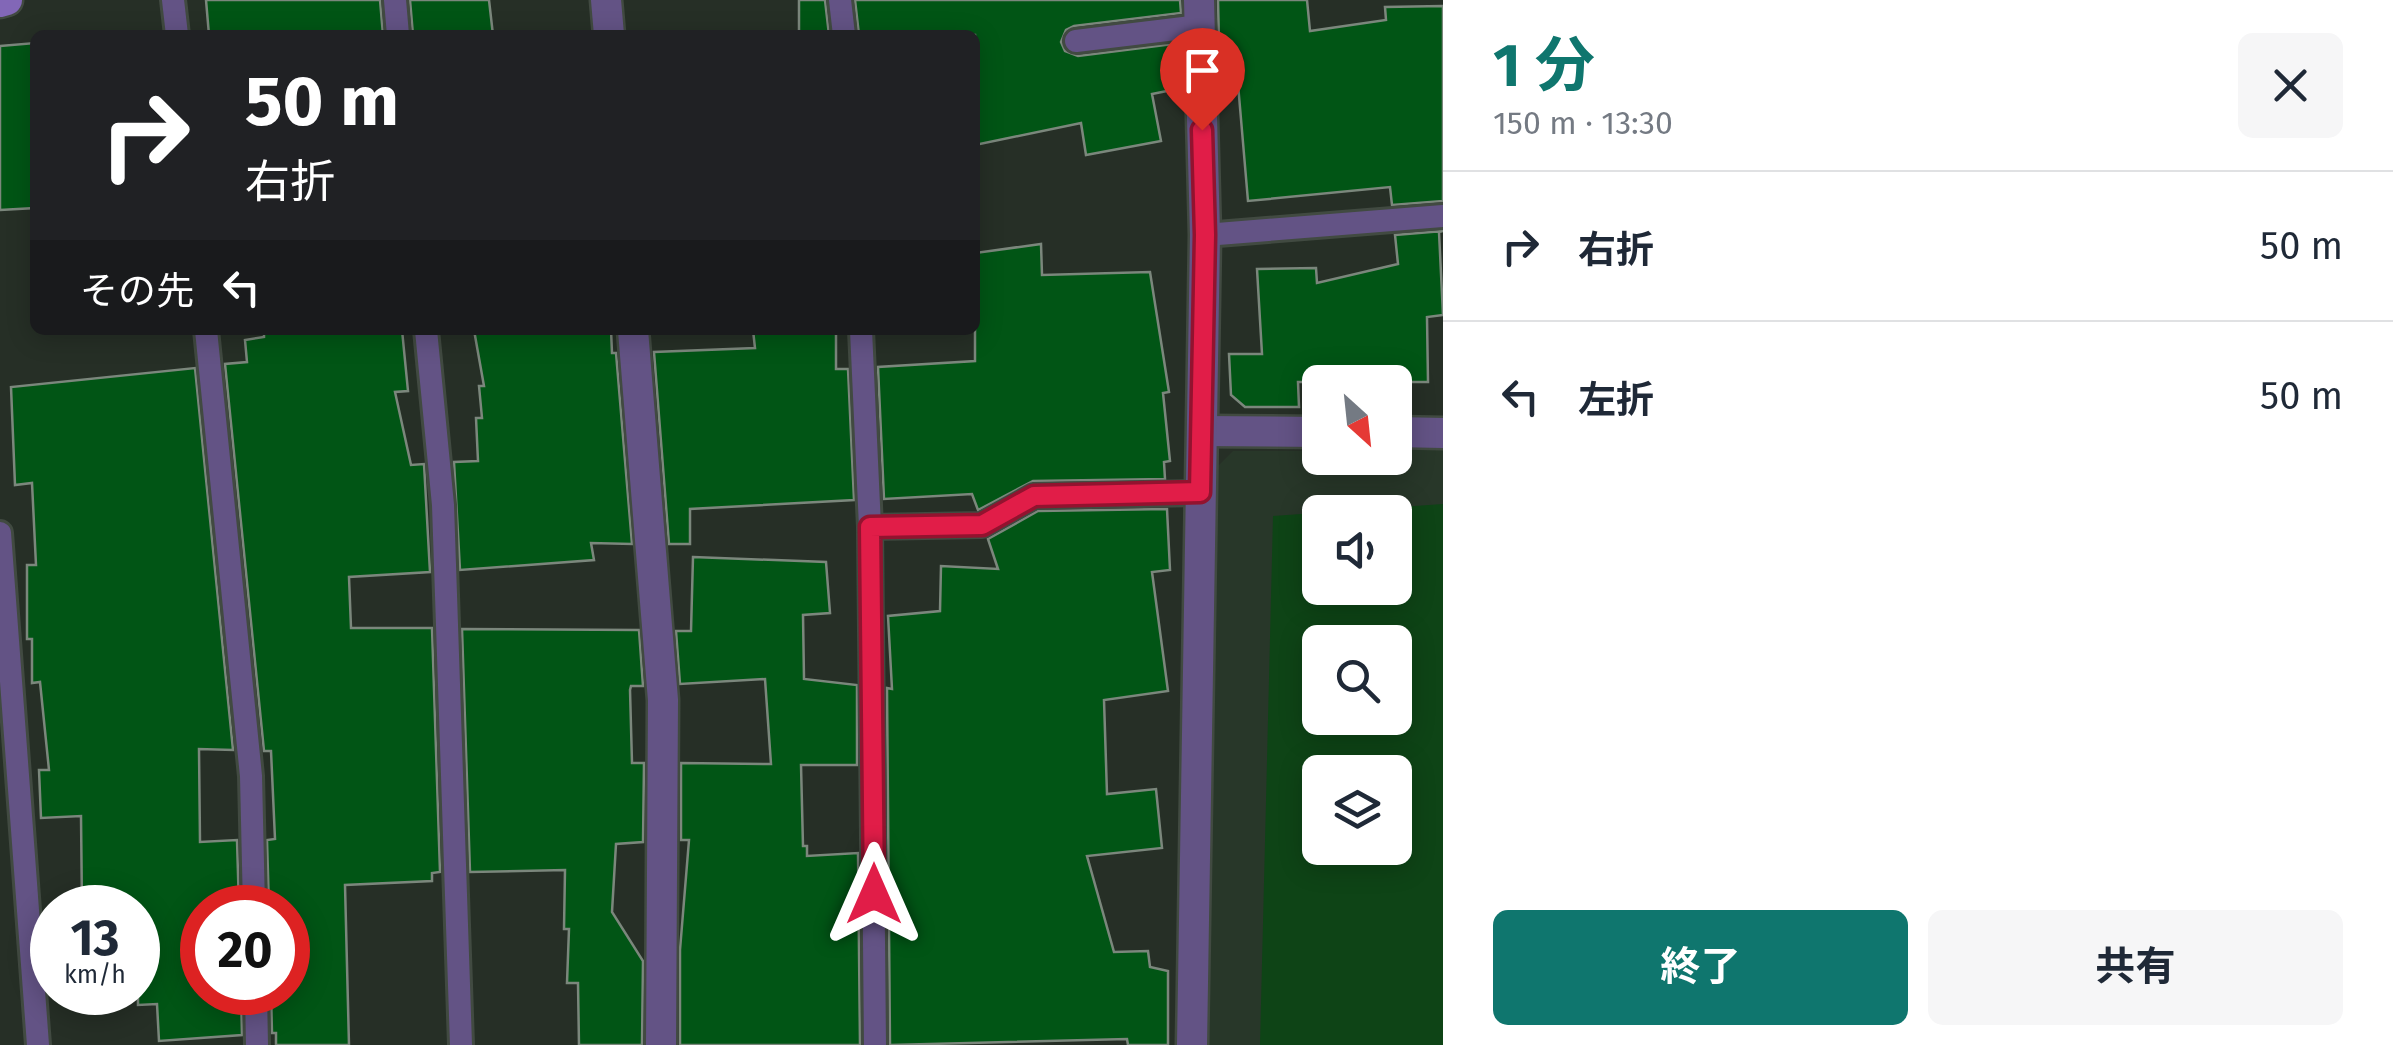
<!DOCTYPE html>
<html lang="ja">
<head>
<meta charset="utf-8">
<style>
  :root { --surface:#fff; --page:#f6f6f7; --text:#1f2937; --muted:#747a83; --line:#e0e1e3; --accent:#0f766e }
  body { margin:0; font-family:"Fira Sans","Noto Sans JP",sans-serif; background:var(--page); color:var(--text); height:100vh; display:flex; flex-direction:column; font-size:38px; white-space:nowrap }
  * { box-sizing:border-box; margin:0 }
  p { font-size:32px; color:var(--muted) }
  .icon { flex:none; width:55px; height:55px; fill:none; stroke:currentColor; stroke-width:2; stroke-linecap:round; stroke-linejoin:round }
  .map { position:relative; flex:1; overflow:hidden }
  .panel { display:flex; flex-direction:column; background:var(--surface); width:950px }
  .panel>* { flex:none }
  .hud { position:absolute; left:30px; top:30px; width:950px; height:305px; border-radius:15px; box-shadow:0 5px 25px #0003; background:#202124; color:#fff; overflow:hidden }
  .needle { width:65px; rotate:153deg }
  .controls { position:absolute; left:1302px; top:365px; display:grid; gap:20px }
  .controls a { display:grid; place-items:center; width:110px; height:110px; border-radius:15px; background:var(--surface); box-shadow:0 5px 25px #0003; font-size:50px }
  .speed { position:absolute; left:30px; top:885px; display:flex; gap:20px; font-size:50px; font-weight:700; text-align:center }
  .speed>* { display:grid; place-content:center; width:130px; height:130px; border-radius:50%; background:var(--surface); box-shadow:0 5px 25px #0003; line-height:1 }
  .speed small { font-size:25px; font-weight:400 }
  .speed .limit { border:15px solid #d22; background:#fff; color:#111 }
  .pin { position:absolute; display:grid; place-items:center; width:85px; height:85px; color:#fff; margin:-102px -42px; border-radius:50% 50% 50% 0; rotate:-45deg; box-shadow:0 0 10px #0007 }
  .pin .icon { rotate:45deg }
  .me { position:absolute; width:110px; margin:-55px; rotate:0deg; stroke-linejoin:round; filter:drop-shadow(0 0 8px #0008) }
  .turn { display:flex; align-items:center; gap:35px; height:210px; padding:0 50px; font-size:45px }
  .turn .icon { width:130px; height:130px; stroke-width:2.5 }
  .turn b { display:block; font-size:70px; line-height:85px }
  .then { display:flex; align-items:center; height:95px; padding:0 50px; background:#0003; gap:20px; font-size:38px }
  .round { display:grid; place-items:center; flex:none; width:105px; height:105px; border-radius:15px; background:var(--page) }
  .head { display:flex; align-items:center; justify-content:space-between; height:170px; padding:0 50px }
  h1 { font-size:60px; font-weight:700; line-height:75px; color:var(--accent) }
  .button { display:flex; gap:20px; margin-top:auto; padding:20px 50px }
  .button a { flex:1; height:115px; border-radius:15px; background:var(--accent); color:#fff; font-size:40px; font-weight:700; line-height:115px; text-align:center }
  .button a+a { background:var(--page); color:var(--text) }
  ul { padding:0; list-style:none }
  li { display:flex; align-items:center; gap:30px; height:150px; padding:0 50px; border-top:2px solid var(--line) }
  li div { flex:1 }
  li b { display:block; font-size:38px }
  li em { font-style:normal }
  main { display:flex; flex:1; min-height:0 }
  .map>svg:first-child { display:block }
  .built { fill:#283729; fill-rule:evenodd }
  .pitch { fill:#0e4416; fill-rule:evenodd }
  .building { fill:#015515; stroke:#7b877c; stroke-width:2.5 }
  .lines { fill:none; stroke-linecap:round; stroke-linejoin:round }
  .lane-casing { stroke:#414a41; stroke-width:28 }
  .street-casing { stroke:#414a41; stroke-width:35 }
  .secondary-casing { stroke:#414a41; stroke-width:35 }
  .lane { stroke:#635385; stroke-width:22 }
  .street { stroke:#635385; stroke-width:30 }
  .secondary { stroke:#8267b7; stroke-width:30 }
  .route-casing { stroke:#92132f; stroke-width:25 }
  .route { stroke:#e11d48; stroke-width:18 }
</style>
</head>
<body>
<main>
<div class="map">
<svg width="1443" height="1045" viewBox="0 0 1443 1045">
  <rect width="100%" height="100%" fill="#262f26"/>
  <path class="built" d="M 1395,450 L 1443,450 L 1443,1045 L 1208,1045 L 1214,470 L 1233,451 L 1320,451 L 1320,458 L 1395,458 ZM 1320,512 L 1395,512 L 1395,588 L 1320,588 ZM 1320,642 L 1395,642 L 1395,718 L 1320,718 ZM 1320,772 L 1395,772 L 1395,848 L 1320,848 Z"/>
  <path class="pitch" d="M 1443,504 L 1443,1045 L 1260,1045 L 1273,516 ZM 1320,512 L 1395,512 L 1395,588 L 1320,588 ZM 1320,642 L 1395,642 L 1395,718 L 1320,718 ZM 1320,772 L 1395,772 L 1395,848 L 1320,848 Z"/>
  <g class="building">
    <polygon points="206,0 380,0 383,35 209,35"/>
    <polygon points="410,0 489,0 493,35 413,35"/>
    <polygon points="799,0 825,0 829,35 799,35"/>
    <polygon points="855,0 1180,0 1181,13 1074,26 1066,30 1061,42 1065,51 1078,56 1181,43 1182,88 1152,94 1161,141 1086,155 1081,123 975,145 975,35 859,35"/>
    <polygon points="1218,0 1307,0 1310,31 1386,20 1385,7 1443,6 1443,201 1392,205 1390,187 1248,201 1238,84 1220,85"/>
    <polygon points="35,43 35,208 0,210 0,46"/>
    <polygon points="1443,231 1439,232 1443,315 1427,317 1428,382 1298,382 1299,407 1245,407 1231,395 1229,354 1262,354 1257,269 1316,268 1317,283 1398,264 1395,235"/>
    <polygon points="1041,244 1042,275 1150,272 1169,392 1163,393 1170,461 1164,462 1165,479 1033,481 978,510 972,494 884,499 878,367 975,361 975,253"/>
    <polygon points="264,330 402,330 408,391 395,392 411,465 424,464 430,572 349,577 351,628 432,628 440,872 432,873 432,881 345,885 349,1045 276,1045 276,1033 272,1033 271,992 288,992 288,908 269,908 267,840 275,839 271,751 264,751 225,364 247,362 245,340 264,337"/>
    <polygon points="474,330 611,330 612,353 616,353 632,544 591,543 594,560 460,570 454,462 478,461 476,418 482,418 479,386 484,386"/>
    <polygon points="753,330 836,330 836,369 848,369 854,500 690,509 690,544 669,544 654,352 755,348"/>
    <polygon points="195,368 233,750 199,749 200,842 237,840 239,908 202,908 202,992 241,992 242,1035 159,1041 157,1004 138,1005 138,908 82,908 81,816 41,818 39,770 49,770 40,682 32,683 32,639 27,639 27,565 36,565 32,483 15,485 11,387"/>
    <polygon points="1167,509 1170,570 1152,572 1168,691 1104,700 1107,794 1156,789 1162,848 1087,856 1114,952 1148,951 1150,967 1168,971 1168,1045 1128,1045 1127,1039 890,1045 887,688 892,689 888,616 940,611 941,566 998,569 988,539 1038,511"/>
    <polygon points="693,557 826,562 830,613 803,615 804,679 857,685 857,765 801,765 803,846 807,846 807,856 858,853 860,1045 680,1045 680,950 689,840 681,840 681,763 771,764 765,679 680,684 676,631 691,631"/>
    <polygon points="462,629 639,630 643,686 631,686 630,690 632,763 644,763 643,842 616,844 612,912 643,961 642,1045 579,1045 578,983 567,983 569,929 564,929 565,870 470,872"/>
  </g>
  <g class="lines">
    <g class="lane-casing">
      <g id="lane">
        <polyline points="173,0 177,35"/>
        <polyline points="395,0 398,35"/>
        <polyline points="840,0 844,35"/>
        <polyline points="1076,41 1200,26"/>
        <polyline points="1205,235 1443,216"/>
        <polyline points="206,330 251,776 254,908"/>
        <polyline points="426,330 443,505 461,1045"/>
        <polyline points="861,330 870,527 875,1045"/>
        <polyline points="870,527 982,525 1034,496 1200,493"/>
        <polyline points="0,533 38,1045"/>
        <polyline points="256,992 257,1045"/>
      </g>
    </g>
    <g class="street-casing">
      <g id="street">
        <polyline points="606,0 609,35"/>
        <polyline points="633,330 663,700 661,1045"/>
        <polyline points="1204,431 1320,432"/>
        <polyline points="1395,432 1443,433"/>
        <polyline points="1192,1045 1205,235 1199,0"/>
      </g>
    </g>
    <g class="secondary-casing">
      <polyline id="secondary" points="0,2 7,0"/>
    </g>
    <use href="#lane" class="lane"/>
    <use href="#street" class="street"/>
    <use href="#secondary" class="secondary"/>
  </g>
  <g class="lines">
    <g class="route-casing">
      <polyline id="route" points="874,894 870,527 982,525 1034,496 1200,492 1205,235 1202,130"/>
    </g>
    <use href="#route" class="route"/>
  </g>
</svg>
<div class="controls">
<a><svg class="needle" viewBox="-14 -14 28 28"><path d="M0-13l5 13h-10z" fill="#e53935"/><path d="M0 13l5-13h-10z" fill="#747a83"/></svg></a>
<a><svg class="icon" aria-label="sound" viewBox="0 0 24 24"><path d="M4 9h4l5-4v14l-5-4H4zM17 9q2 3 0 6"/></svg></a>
<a><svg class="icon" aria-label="search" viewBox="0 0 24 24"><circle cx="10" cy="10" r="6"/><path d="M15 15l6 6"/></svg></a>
<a><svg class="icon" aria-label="layers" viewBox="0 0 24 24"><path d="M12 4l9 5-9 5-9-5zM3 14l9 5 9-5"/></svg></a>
</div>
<div class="speed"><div>13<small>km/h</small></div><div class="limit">20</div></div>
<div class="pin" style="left:1202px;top:130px;background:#d93025"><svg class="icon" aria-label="arrive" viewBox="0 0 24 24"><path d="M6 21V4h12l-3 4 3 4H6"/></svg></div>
<svg class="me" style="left:874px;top:894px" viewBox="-20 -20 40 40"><path d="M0-17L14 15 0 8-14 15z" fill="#e11d48" stroke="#fff" stroke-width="4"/></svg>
<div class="hud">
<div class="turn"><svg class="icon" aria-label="right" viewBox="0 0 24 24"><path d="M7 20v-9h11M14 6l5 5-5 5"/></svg><div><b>50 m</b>右折</div></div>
<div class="then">その先<svg class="icon" aria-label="left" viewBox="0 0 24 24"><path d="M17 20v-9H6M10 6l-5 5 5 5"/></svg></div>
</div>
</div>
<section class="panel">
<div class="head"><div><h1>1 分</h1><p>150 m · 13:30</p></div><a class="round"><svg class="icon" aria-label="close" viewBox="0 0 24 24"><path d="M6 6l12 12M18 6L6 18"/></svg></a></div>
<ul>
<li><svg class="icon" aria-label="right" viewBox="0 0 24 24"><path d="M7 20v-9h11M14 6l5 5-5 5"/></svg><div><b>右折</b></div><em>50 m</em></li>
<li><svg class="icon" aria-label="left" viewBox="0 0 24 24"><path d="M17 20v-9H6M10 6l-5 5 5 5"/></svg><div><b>左折</b></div><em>50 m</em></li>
</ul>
<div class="button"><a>終了</a><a>共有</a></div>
</section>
</main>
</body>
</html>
